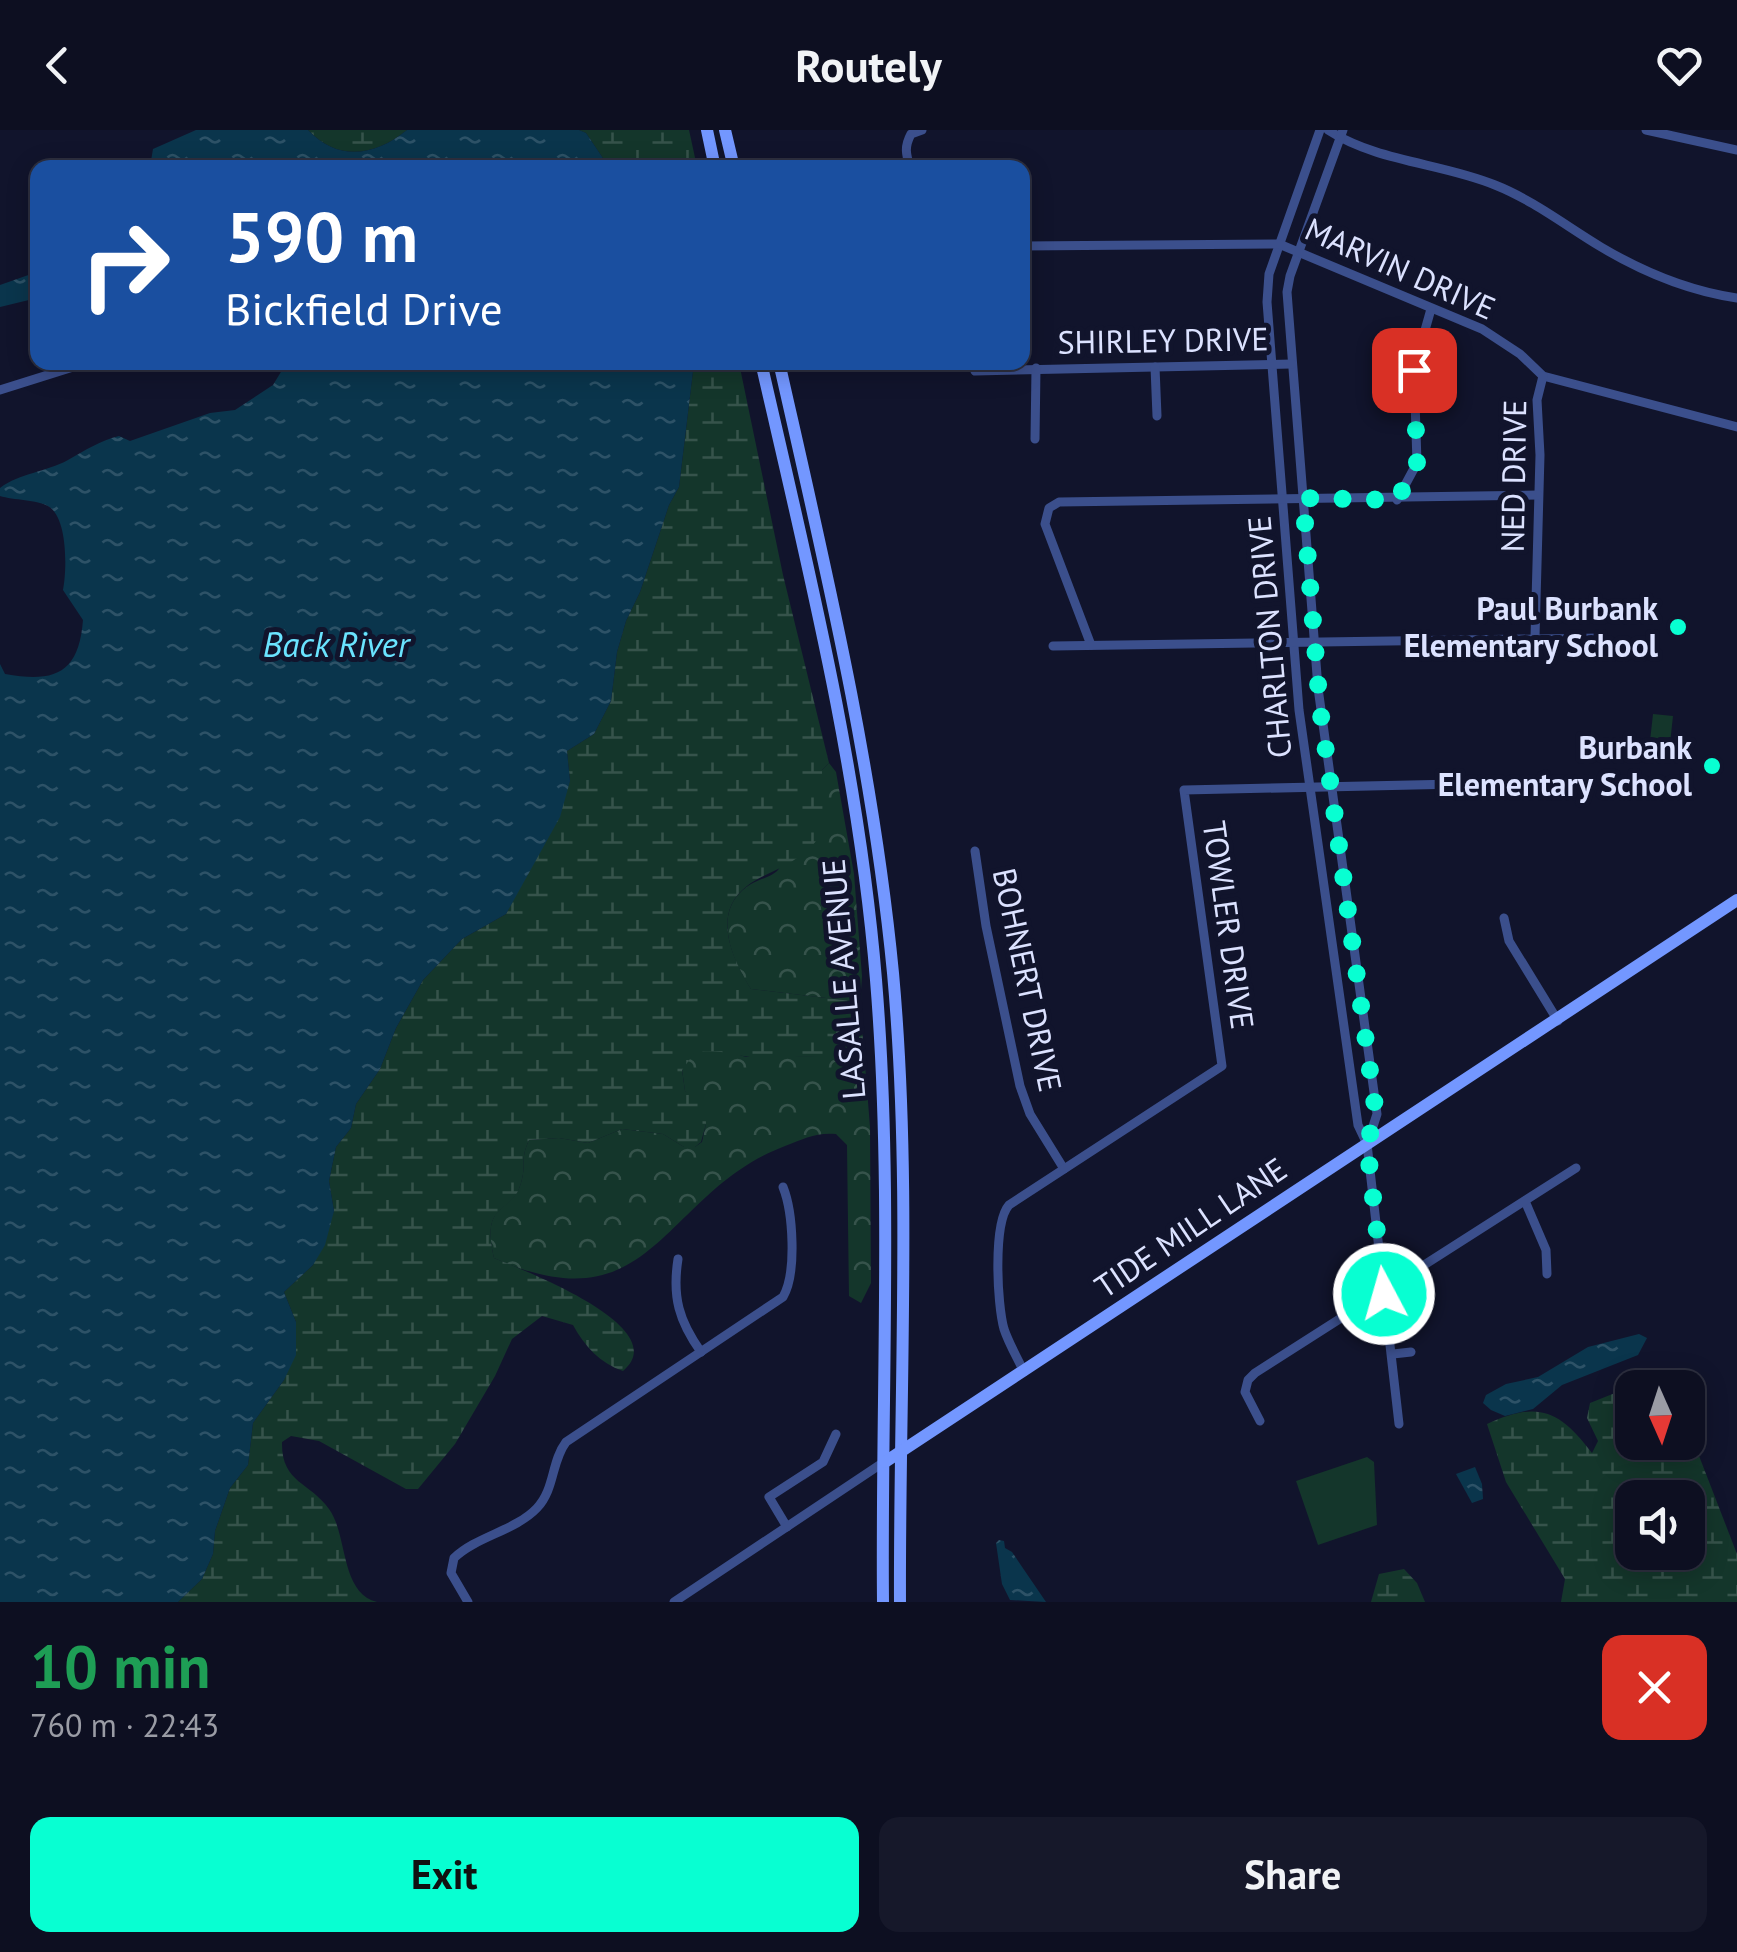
<!DOCTYPE html>
<html lang="en">
<head>
<meta charset="utf-8">
<style>
  :root { --surface:#0d0f21; --page:#16182a; --text:#f1f3f6; --muted:#9a9ca5; --line:#2d2f3f; --accent:#08ffd2 }
  body { margin:0; font-family:"PT Sans",sans-serif; background:var(--page); color:var(--text); height:100vh; display:flex; flex-direction:column; font-size:38px; white-space:nowrap }
  * { box-sizing:border-box; margin:0 }
  p { font-size:32px; color:var(--muted) }
  .icon { flex:none; width:55px; height:55px; fill:none; stroke:currentColor; stroke-width:2; stroke-linecap:round; stroke-linejoin:round }
  .map { position:relative; height:1472px; overflow:hidden }
  .drawer { display:flex; flex-direction:column; background:var(--surface); flex:1 }
  .drawer>* { flex:none }
  .top-card { position:absolute; left:30px; top:30px; width:1000px; height:210px; border-radius:20px; box-shadow:0 5px 25px #0003,0 0 0 2px var(--line); background:#1a4fa0; color:#fff; overflow:hidden }
  .needle { width:65px; rotate:177deg }
  .controls { position:absolute; left:1615px; top:1240px; display:grid; gap:20px }
  .controls a { display:grid; place-items:center; width:90px; height:90px; border-radius:20px; background:var(--surface); box-shadow:0 5px 25px #0003,0 0 0 2px var(--line); font-size:50px }
  .pin { position:absolute; display:grid; place-items:center; width:85px; height:85px; color:#fff; margin:-42px; border-radius:20px; box-shadow:0 5px 15px #0006 }
  .me { position:absolute; width:110px; margin:-55px; rotate:354deg; stroke-linejoin:round; filter:drop-shadow(0 0 8px #0008) }
  .turn { display:flex; align-items:center; gap:35px; height:210px; padding:0 30px; font-size:45px }
  .turn .icon { width:130px; height:130px; stroke-width:2.5 }
  .turn b { display:block; font-size:70px; line-height:85px }
  .round { display:grid; place-items:center; flex:none; width:105px; height:105px; border-radius:20px; background:var(--page) }
  .headline { display:flex; align-items:center; justify-content:space-between; height:170px; padding:0 30px }
  h1 { font-size:60px; font-weight:600; line-height:75px; color:#1e9e55 }
  .button { display:flex; gap:20px; margin-top:auto; padding:20px 30px }
  .button a { flex:1; height:115px; border-radius:20px; background:var(--accent); color:#111; font-size:40px; font-weight:600; line-height:115px; text-align:center }
  .button a+a { background:var(--page); color:var(--text) }
  header { display:flex; justify-content:space-between; align-items:center; height:130px; padding:0 30px; background:var(--surface); font-size:45px; font-weight:600 }
  .map>svg:first-child { display:block }
  .forest { fill:url(#forest-crowns) }
  .wetland { fill:url(#wetland-marsh); fill-rule:evenodd }
  .park { fill:#14362b }
  .water { fill:url(#water-ripples) }
  .lines { fill:none; stroke-linecap:round; stroke-linejoin:round }
  .street { stroke:#3b4f8c; stroke-width:9 }
  .secondary { stroke:#7397ff; stroke-width:12 }
  .route { stroke:#08ffd2; stroke-width:18; stroke-dasharray:0 32.4 }
  .poi-dot { fill:#08ffd2; stroke:#11142c; stroke-width:4 }
  .labels { text-anchor:middle; stroke-width:10; stroke-linejoin:round; paint-order:stroke }
  .street-label { font-size:32px; fill:#dce2ff; stroke:#11142c }
  .poi-label { font-size:32px; font-weight:bold; fill:#dce2ff; stroke:#11142c; text-anchor:end }
  .water-label { font-size:35px; font-style:italic; fill:#6ae4ff; stroke:#11142c }
</style>
</head>
<body>
<header><svg class="icon" aria-label="back" viewBox="0 0 24 24"><path d="M15 5l-7 7 7 7"/></svg>Routely<svg class="icon" aria-label="heart" viewBox="0 0 24 24"><path d="M12 20l-8-8c-3-5 5-10 8-4 3-6 11-1 8 4z"/></svg></header>
<div class="map">
<svg width="1737" height="1472" viewBox="0 0 1737 1472">
  <defs>
    <pattern id="forest-crowns" width="20" height="18" patternUnits="userSpaceOnUse" patternTransform="scale(2.5)"><rect width="20" height="18" fill="#14362b"/><path d="M2 6a3 3 0 1 1 6 0M12 15a3 3 0 1 1 6 0" fill="none" stroke="#36534b"/></pattern>
    <pattern id="wetland-marsh" width="20" height="14" patternUnits="userSpaceOnUse" patternTransform="scale(2.5)"><rect width="20" height="14" fill="#14362b"/><path d="M1 5h8M5 5V1M11 12h8M15 12V8" fill="none" stroke="#36534b"/></pattern>
    <pattern id="water-ripples" width="26" height="14" patternUnits="userSpaceOnUse" patternTransform="scale(2.5)"><rect width="26" height="14" fill="#0a354c"/><path d="M2 4q2-2 4 0t4 0M15 11q2-2 4 0t4 0" fill="none" stroke="#2d5267"/></pattern>
  </defs>
  <rect width="100%" height="100%" fill="#11142c"/>
  <g class="forest">
    <path d="M 829,633 L 836,642 L 854,744 L 862,846 L 861,860 L 851,871 L 751,859 C 731,828 710,779 751,754 C 759,749 772,747 778,740 C 793,722 810,677 822,654 L 822,640 Z"/>
    <path d="M 862,897 L 870,997 L 871,1153 L 861,1173 L 849,1166 L 847,1015 L 836,1004 C 817,1002 803,1009 785,1016 C 661,1063 655,1200 494,1128 C 480,1067 514,1087 522,1049 C 526,1033 520,1030 529,1010 L 559,1008 L 588,1013 L 622,999 L 663,1004 L 684,1017 L 695,1017 L 702,1012 L 706,994 L 685,961 L 682,939 L 695,921 L 720,919 L 746,927 L 826,926 L 838,932 Z"/>
  </g>
  <g class="wetland">
    <path d="M 308,0 L 407,0 C 375,26 338,32 308,0 Z"/>
    <polygon points="579,0 689,0 697,37 609,37 586,3"/>
    <path d="M 694,233 L 739,233 L 783,445 L 829,633 L 822,640 C 822,660 826,690 817,709 C 813,717 802,725 794,730 C 780,740 761,745 747,756 C 711,783 732,828 751,859 L 851,871 L 861,860 L 862,897 L 838,932 C 815,921 785,930 759,928 C 734,926 723,919 695,922 L 682,940 L 685,961 L 705,978 L 706,994 L 701,1012 L 695,1017 L 684,1017 L 663,1004 L 622,999 L 588,1013 L 559,1008 L 529,1010 C 520,1030 526,1033 522,1049 C 514,1088 480,1067 494,1128 C 520,1139 676,1197 623,1241 C 600,1233 585,1217 573,1195 L 542,1186 L 512,1209 L 495,1246 L 455,1314 L 418,1359 L 406,1359 L 319,1311 L 291,1306 L 282,1312 C 281,1353 310,1352 329,1379 C 348,1405 340,1463 377,1472 L 178,1472 L 202,1449 L 213,1424 L 215,1401 L 230,1358 L 248,1335 L 253,1293 L 284,1250 L 296,1192 L 284,1162 L 313,1135 L 334,1081 L 329,1051 L 336,1017 L 351,998 L 356,974 L 380,939 L 396,898 L 423,850 L 462,809 L 506,784 L 570,651 L 567,621 L 594,604 L 611,571 L 617,522 L 626,491 L 640,462 L 669,375 L 679,357 Z"/>
    <path d="M 1632,1260 L 1632,1312 L 1688,1312 L 1689,1300 L 1737,1424 L 1737,1472 L 1561,1472 L 1565,1449 L 1506,1352 L 1487,1294 C 1537,1271 1559,1279 1592,1323 L 1598,1311 L 1587,1288 L 1590,1273 L 1620,1261 ZM 1632,1368 L 1688,1368 L 1688,1422 L 1632,1422 Z"/>
    <polygon points="1404,1439 1417,1453 1425,1472 1371,1472 1379,1444"/>
  </g>
  <g class="park">
    <polygon points="1653,584 1673,586 1669,623 1649,620"/>
    <polygon points="1367,1327 1374,1332 1377,1395 1318,1415 1296,1351"/>
  </g>
  <g class="water">
    <path d="M 196,0 L 308,0 C 338,32 375,26 407,0 L 579,0 L 586,3 L 609,37 L 150,37 L 153,19 Z"/>
    <polygon points="37,142 37,168 0,177 0,155"/>
    <path d="M 287,232 L 694,233 L 679,357 L 669,375 L 640,462 L 626,491 L 617,522 L 611,571 L 594,604 L 567,621 L 570,651 L 560,687 L 506,784 L 462,809 L 423,850 L 396,898 L 380,939 L 356,974 L 351,998 L 336,1017 L 329,1051 L 334,1081 L 325,1115 L 313,1135 L 284,1162 L 296,1192 L 296,1225 L 284,1250 L 253,1293 L 248,1335 L 230,1358 L 215,1401 L 213,1424 L 202,1449 L 178,1472 L 0,1472 L 0,534 L 5,544 C 54,553 79,544 83,490 L 63,460 C 67,440 68,387 48,376 C 38,370 13,370 0,366 L 0,358 C 20,343 46,342 68,330 C 86,320 99,311 119,306 L 130,311 L 210,283 L 235,280 L 273,255 Z"/>
    <polygon points="1639,1204 1647,1208 1638,1225 1562,1255 1533,1279 1505,1286 1491,1280 1483,1273 1486,1265 1506,1254 1538,1247 1588,1217"/>
    <polygon points="1475,1337 1482,1354 1483,1369 1472,1373 1456,1344"/>
    <polygon points="999,1410 1004,1411 1005,1418 1012,1422 1046,1472 1010,1470 1002,1454 996,1413"/>
  </g>
  <g class="lines">
    <g class="street">
      <polyline points="1320,0 1269,144 1267,172 1299,580 1358,995 1367,1014 1399,1294"/>
      <path d="M 1328,0 C 1377,32 1442,33 1495,55 C 1533,70 1566,96 1601,117 C 1643,142 1689,161 1737,168"/>
      <polyline points="1343,0 1290,146 1287,162 1318,558 1377,984 1368,1012"/>
      <polyline points="1646,0 1737,20"/>
      <path d="M 910,38 C 906,24 904,17 911,4 L 922,0"/>
      <polyline points="1022,116 1279,114 1482,199 1520,224 1543,246 1737,297"/>
      <polyline points="972,232 975,241 1292,234"/>
      <polyline points="1155,237 1157,286"/>
      <polyline points="0,260 89,232"/>
      <polyline points="1035,309 1036,238"/>
      <polyline points="1397,370 1417,333 1414,239 1431,179"/>
      <polyline points="1535,507 1540,325 1537,270 1543,246"/>
      <polyline points="1091,515 1045,394 1049,378 1059,372 1538,365"/>
      <polyline points="1053,516 1602,508"/>
      <polyline points="975,721 986,796 1020,956 1030,984 1064,1039"/>
      <polyline points="1504,788 1509,811 1558,891"/>
      <polyline points="1525,1071 1546,1120 1547,1144"/>
      <path d="M 678,1129 C 672,1167 679,1191 701,1222"/>
      <polyline points="1393,1224 1411,1222"/>
      <path d="M 1024,1242 C 1017,1227 1009,1214 1004,1199 C 997,1174 993,1093 1009,1075 L 1222,936 L 1184,660 L 1551,652"/>
      <polyline points="1260,1291 1245,1262 1248,1250 1255,1243 1576,1038"/>
      <polyline points="787,1397 769,1367 823,1332 836,1304"/>
      <path d="M 468,1472 L 451,1443 L 454,1428 C 477,1406 515,1401 537,1378 C 555,1359 551,1332 566,1312 L 783,1167 C 797,1143 793,1082 783,1057"/>
      <polyline points="674,1472 884,1332"/>
    </g>
    <g class="secondary">
      <polyline points="707,0 715,38"/>
      <polyline points="725,0 734,38"/>
      <path d="M 761,232 C 808,437 859,641 876,850 C 893,1057 881,1265 883,1472"/>
      <path d="M 779,232 C 825,436 873,635 893,843 C 912,1051 899,1263 900,1472"/>
      <polyline points="885,1332 1737,770"/>
    </g>
  </g>
  <g class="lines">
    <polyline class="route" points="1384,1164 1367,1014 1376,984 1320,578 1303,368 1397,370 1417,333 1414,240"/>
  </g>
  <g class="poi-dot">
    <circle cx="1678" cy="497" r="10"/>
    <circle cx="1712" cy="636" r="10"/>
  </g>
  <g class="labels">
    <g class="street-label">
      <text transform="translate(1400 139) rotate(24)" y="11">MARVIN DRIVE</text>
      <text transform="translate(1163 211) rotate(-1)" y="11">SHIRLEY DRIVE</text>
      <text transform="translate(1514 346) rotate(-89)" y="11">NED DRIVE</text>
      <text transform="translate(1270 507) rotate(-95)" y="11">CHARLTON DRIVE</text>
      <text transform="translate(1228 795) rotate(82)" y="11">TOWLER DRIVE</text>
      <text transform="translate(844 849) rotate(-95)" y="11">LASALLE AVENUE</text>
      <text transform="translate(1027 850) rotate(78)" y="11">BOHNERT DRIVE</text>
      <text transform="translate(1191 1098) rotate(-34)" y="11">TIDE MILL LANE</text>
    </g>
    <g class="poi-label">
      <text x="1658" y="490">Paul Burbank<tspan x="1658" dy="37">Elementary School</tspan></text>
      <text x="1692" y="629">Burbank<tspan x="1692" dy="37">Elementary School</tspan></text>
    </g>
    <g class="water-label">
      <text x="336" y="527">Back River</text>
    </g>
  </g>
</svg>
<div class="controls">
<a><svg class="needle" viewBox="-14 -14 28 28"><path d="M0-13l5 13h-10z" fill="#e53935"/><path d="M0 13l5-13h-10z" fill="#9a9ca5"/></svg></a>
<a><svg class="icon" aria-label="sound" viewBox="0 0 24 24"><path d="M4 9h4l5-4v14l-5-4H4zM17 9q2 3 0 6"/></svg></a>
</div>
<div class="pin" style="left:1414px;top:240px;background:#d93025"><svg class="icon" aria-label="arrive" viewBox="0 0 24 24"><path d="M6 21V4h12l-3 4 3 4H6"/></svg></div>
<svg class="me" style="left:1384px;top:1164px" viewBox="-20 -20 40 40"><circle r="17" fill="#08ffd2" stroke="#fff" stroke-width="3"/><path d="M0-11L8 9 0 5-8 9z" fill="#fff"/></svg>
<div class="top-card">
<div class="turn"><svg class="icon" aria-label="right" viewBox="0 0 24 24"><path d="M7 20v-9h11M14 6l5 5-5 5"/></svg><div><b>590 m</b>Bickfield Drive</div></div>
</div>
</div>
<section class="drawer">
<div class="headline"><div><h1>10 min</h1><p>760 m · 22:43</p></div><a class="round" style="background:#d93025;color:#fff"><svg class="icon" aria-label="close" viewBox="0 0 24 24"><path d="M6 6l12 12M18 6L6 18"/></svg></a></div>
<div class="button"><a>Exit</a><a>Share</a></div>
</section>
</body>
</html>
